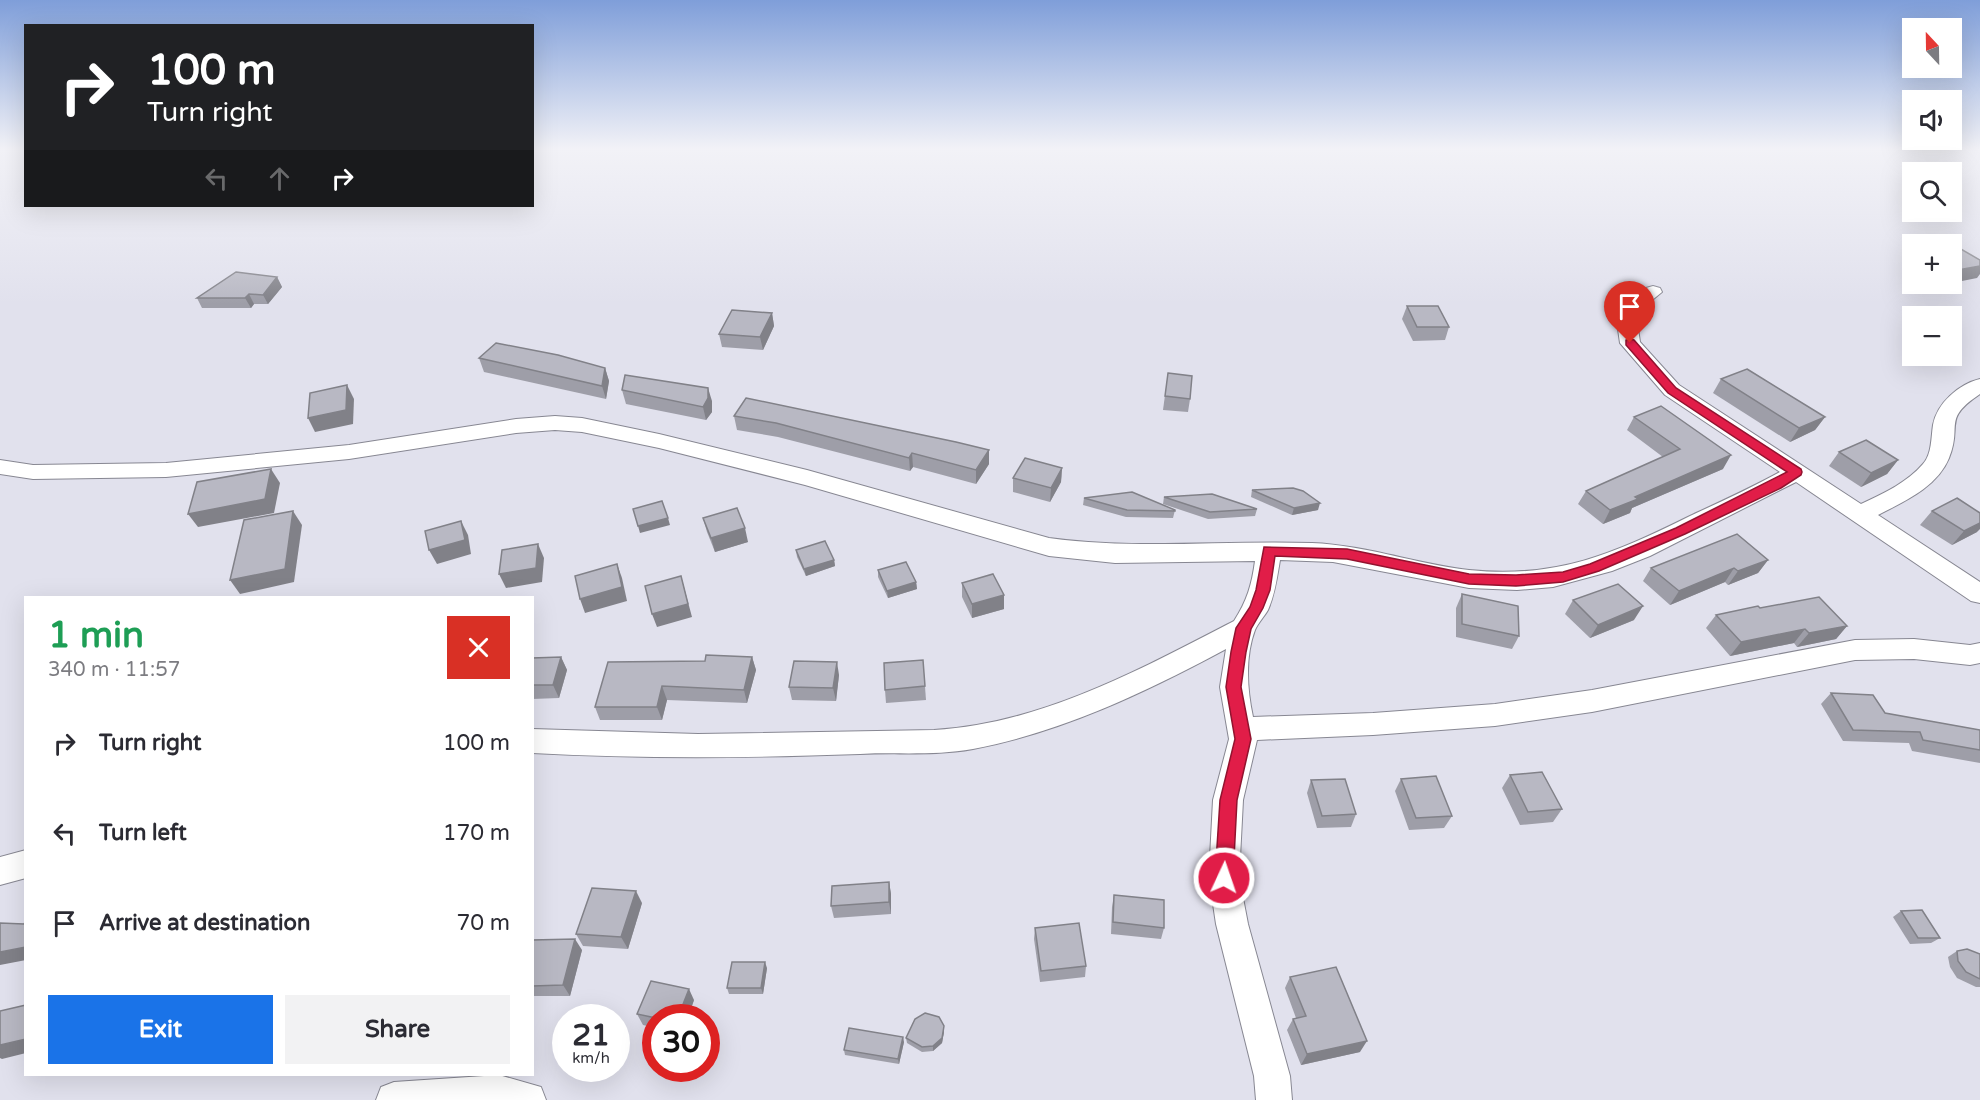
<!DOCTYPE html>
<html lang="en">
<head>
<meta charset="utf-8">
<style>
  :root { --surface:#fff; --page:#f2f2f3; --text:#2b2b33; --muted:#7c7c81; --accent:#1a73e8 }
  body { margin:0; font-family:"Varela Round",sans-serif; background:var(--page); color:var(--text); height:100vh; display:flex; flex-direction:column; font-size:22px; white-space:nowrap }
  * { box-sizing:border-box; margin:0 }
  p { font-size:20px; color:var(--muted) }
  .icon { flex:none; width:33px; height:33px; fill:none; stroke:currentColor; stroke-width:2; stroke-linecap:round; stroke-linejoin:round }
  .map { position:relative; flex:1; overflow:hidden }
  .side { position:absolute; left:24px; top:596px; width:510px; height:480px; display:flex; flex-direction:column; background:var(--surface); border-radius:0px; box-shadow:0 6px 24px #0002 }
  .side>* { flex:none }
  .guide { position:absolute; left:24px; top:24px; width:510px; height:183px; border-radius:0px; box-shadow:0 6px 24px #0002; background:#202124; color:#fff; overflow:hidden }
  .needle { width:39px; rotate:338deg }
  .tools { position:absolute; left:1902px; top:18px; display:grid; gap:12px }
  .tools a { display:grid; place-items:center; width:60px; height:60px; border-radius:0px; background:var(--surface); box-shadow:0 6px 24px #0002; font-size:30px }
  .speed { position:absolute; left:552px; top:1004px; display:flex; gap:12px; font-size:30px; font-weight:700; text-align:center }
  .speed>* { display:grid; place-content:center; width:78px; height:78px; border-radius:50%; background:var(--surface); box-shadow:0 6px 24px #0002; line-height:1 }
  .speed small { font-size:15px; font-weight:400 }
  .speed .limit { border:9px solid #d22; background:#fff; color:#111 }
  .pin { position:absolute; display:grid; place-items:center; width:51px; height:51px; color:#fff; margin:-62px -26px; border-radius:50% 50% 50% 0; rotate:-45deg; box-shadow:0 0 6px #0007 }
  .pin .icon { rotate:45deg }
  .me { position:absolute; width:66px; margin:-33px; rotate:3deg; stroke-linejoin:round; filter:drop-shadow(0 0 4px #0008) }
  .turn { display:flex; align-items:center; gap:21px; height:126px; padding:0 24px; font-size:27px }
  .turn .icon { width:78px; height:78px; stroke-width:2.5 }
  .turn b { display:block; font-size:42px; line-height:51px }
  .lanes { display:flex; align-items:center; height:57px; padding:0 24px; background:#0003; justify-content:center; gap:30px; direction:ltr }
  .lanes .off { opacity:.35 }
  .round { display:grid; place-items:center; flex:none; width:63px; height:63px; border-radius:0px; background:var(--page) }
  .head { display:flex; align-items:center; justify-content:space-between; height:102px; padding:0 24px }
  h1 { font-size:36px; font-weight:800; line-height:45px; color:#1e9e55 }
  .button { display:flex; gap:12px; margin-top:auto; padding:12px 24px }
  .button a { flex:1; height:69px; border-radius:0px; background:var(--accent); color:#fff; font-size:24px; font-weight:800; line-height:69px; text-align:center }
  .button a+a { background:var(--page); color:var(--text) }
  ul { padding:0; list-style:none }
  li { display:flex; align-items:center; gap:18px; height:90px; padding:0 24px }
  li div { flex:1 }
  li b { display:block; font-size:22px }
  li em { font-style:normal }
  .map>svg:first-child { display:block }
  .lines { fill:none; stroke-linecap:round; stroke-linejoin:round }
  .minor-casing { stroke:#878792; stroke-width:2 }
  .minor { fill:#fff; fill-rule:evenodd }
  .wall { fill:#9e9ea8 }
  .shaded-wall { fill:#818188 }
  .building { fill:#b8b8c3; stroke:#818188; stroke-width:1.5 }
  .route { fill:#e11d48; stroke:#92132f; stroke-width:1.5 }
</style>
</head>
<body>
<div class="map">
<svg width="1980" height="1100" viewBox="0 0 1980 1100">
  <rect width="100%" height="100%" fill="#e1e1ed"/>
  <g class="lines">
    <g class="minor-casing">
      <g id="minor">
        <path d="M 1653,286 L 1660,288 L 1662,292 L 1645,306 L 1637,322 L 1640,342 L 1679,385 L 1861,504 C 1882,494 1907,483 1923,464 C 1932,454 1931,438 1933,425 C 1937,403 1959,384 1980,379 L 1980,394 C 1941,420 1963,425 1949,458 C 1937,487 1905,501 1878,515 L 1980,582 L 1980,603 L 1971,601 L 1796,482 L 1650,556 L 1612,571 L 1553,587 L 1517,590 L 1469,588 L 1333,562 L 1280,560 C 1277,578 1275,594 1268,610 C 1264,617 1258,623 1255,630 C 1245,657 1247,689 1253,717 L 1373,713 L 1495,704 L 1592,690 L 1855,640 L 1914,639 L 1970,645 L 1980,643 L 1980,663 L 1970,665 L 1914,659 L 1855,660 L 1592,712 L 1495,726 L 1373,735 L 1257,740 L 1243,800 L 1239,877 L 1248,924 L 1290,1076 L 1292,1100 L 1256,1100 L 1254,1076 L 1216,924 L 1209,877 L 1213,800 L 1229,739 L 1220,687 L 1226,649 C 1146,692 1062,732 973,749 C 935,756 897,752 860,754 C 750,758 642,759 532,753 L 532,729 L 698,734 L 934,730 C 1041,724 1141,669 1234,621 C 1247,601 1252,584 1255,561 L 1115,563 L 1049,556 L 805,485 L 659,448 L 582,432 L 555,430 L 516,433 L 349,459 L 166,477 L 33,479 L 0,474 L 0,460 L 33,465 L 166,463 L 349,445 L 516,419 L 555,416 L 582,418 L 659,434 L 807,470 L 1049,538 C 1137,550 1224,540 1312,543 C 1365,545 1416,564 1469,570 C 1557,579 1613,554 1690,516 C 1720,502 1751,488 1780,472 L 1665,395 L 1620,343 L 1617,322 L 1631,299 L 1646,288 Z"/>
        <polygon points="26,850 26,878 0,885 0,857"/>
        <polygon points="499,1075 541,1087 546,1100 376,1100 381,1087 394,1082"/>
      </g>
    </g>
    <use href="#minor" class="minor"/>
  </g>
  <g class="wall">
    <polygon points="1912,259 1912,275 1905,270"/>
    <polygon points="277,277 282,287 268,304 254,304 251,308 202,308 197,298"/>
    <polygon points="1927,284 1948,284 1932,287"/>
    <polygon points="1407,306 1449,327 1445,340 1413,341 1402,319"/>
    <polygon points="772,313 774,326 763,350 722,347 719,334"/>
    <polygon points="479,358 605,368 609,381 606,399 484,372"/>
    <polygon points="1168,373 1190,399 1188,412 1163,410"/>
    <polygon points="1721,379 1825,417 1815,430 1790,442 1713,393"/>
    <polygon points="622,390 712,401 712,412 706,420 626,404"/>
    <polygon points="734,416 956,442 989,464 976,484 913,467 910,471 778,437 737,430"/>
    <polygon points="1634,417 1723,469 1632,508 1630,513 1603,524 1578,504 1586,491 1663,457 1627,430"/>
    <polygon points="1839,452 1898,460 1887,474 1861,487 1829,466"/>
    <polygon points="1062,468 1061,482 1050,502 1013,492 1013,478"/>
    <polygon points="1252,490 1318,510 1292,515 1251,497"/>
    <polygon points="1164,497 1257,509 1255,516 1208,519 1163,504"/>
    <polygon points="1084,498 1175,510 1173,518 1126,517 1083,505"/>
    <polygon points="1932,511 1977,532 1952,545 1920,525"/>
    <polygon points="703,518 748,542 715,552 707,532"/>
    <polygon points="796,550 834,560 835,566 806,576 797,557"/>
    <polygon points="1768,560 1758,573 1728,585 1725,582 1670,605 1643,581 1651,568"/>
    <polygon points="878,570 916,582 917,589 888,598 878,577"/>
    <polygon points="962,583 1004,609 972,618 962,597"/>
    <polygon points="1462,594 1519,636 1512,649 1456,637 1456,608"/>
    <polygon points="1573,600 1634,620 1590,638 1565,614"/>
    <polygon points="1760,608 1847,626 1836,639 1797,647 1794,643 1730,656 1706,628 1716,615"/>
    <polygon points="561,657 567,670 559,698 532,699 532,658"/>
    <polygon points="752,657 756,670 747,703 667,700 662,720 600,720 595,707 705,661"/>
    <polygon points="923,660 926,700 886,703 885,690"/>
    <polygon points="839,675 836,701 792,700 789,687"/>
    <polygon points="1831,693 1885,713 1980,730 1980,763 1912,751 1909,743 1843,741 1821,704"/>
    <polygon points="1510,775 1562,809 1553,822 1520,825 1502,788"/>
    <polygon points="1401,779 1452,816 1444,828 1409,830 1395,791"/>
    <polygon points="1311,780 1356,814 1351,827 1317,828 1307,793"/>
    <polygon points="889,882 891,894 891,914 834,918 831,906"/>
    <polygon points="1114,895 1164,928 1161,939 1111,934 1112,907"/>
    <polygon points="642,903 628,949 583,946 576,934"/>
    <polygon points="1901,911 1940,938 1931,943 1910,944 1893,917"/>
    <polygon points="1035,928 1086,966 1085,977 1040,982 1034,939"/>
    <polygon points="532,940 582,950 570,996 532,996"/>
    <polygon points="1957,951 1980,954 1980,987 1976,987 1957,978 1950,967 1948,957"/>
    <polygon points="767,968 763,994 729,994 727,988"/>
    <polygon points="1290,977 1360,1052 1301,1065 1287,1030 1293,1019 1296,1018 1285,988"/>
    <polygon points="694,1000 688,1017 656,1017 656,1028 643,1025 637,1014"/>
    <polygon points="944,1032 942,1043 933,1051 922,1052 907,1043 906,1038"/>
    <polygon points="904,1042 899,1064 845,1055 844,1050"/>
  </g>
  <g class="shaded-wall">
    <polygon points="1980,266 1980,274 1977,278 1952,283 1952,271"/>
    <polygon points="277,277 282,287 268,304 263,295"/>
    <polygon points="1934,284 1948,284 1932,287"/>
    <polygon points="249,294 254,304 251,308 245,298"/>
    <polygon points="772,313 774,326 763,350 760,337"/>
    <polygon points="605,368 609,381 606,399 602,386"/>
    <polygon points="347,385 354,399 353,424 315,432 308,418"/>
    <polygon points="708,388 712,401 712,412 706,420 703,407"/>
    <polygon points="1825,417 1815,430 1790,442 1799,428"/>
    <polygon points="989,450 989,464 976,484 976,470"/>
    <polygon points="912,453 913,467 910,471 909,458"/>
    <polygon points="1731,455 1723,469 1632,508 1630,513 1603,524 1610,510 1635,497"/>
    <polygon points="1898,460 1887,474 1861,487 1871,473"/>
    <polygon points="1062,468 1061,482 1050,502 1051,488"/>
    <polygon points="271,469 280,483 274,513 198,527 188,514"/>
    <polygon points="1320,503 1318,510 1292,515 1294,508"/>
    <polygon points="293,511 302,525 294,582 240,594 230,580"/>
    <polygon points="668,518 670,525 640,533 638,526"/>
    <polygon points="461,521 468,535 471,554 437,564 429,550"/>
    <polygon points="1980,523 1980,529 1977,532 1952,545 1964,531"/>
    <polygon points="745,528 748,542 715,552 711,538"/>
    <polygon points="538,544 544,558 542,582 506,588 499,574"/>
    <polygon points="834,560 835,566 806,576 804,569"/>
    <polygon points="1768,560 1758,573 1728,585 1738,571"/>
    <polygon points="617,564 622,578 627,601 585,613 580,599"/>
    <polygon points="1734,568 1725,582 1670,605 1679,591"/>
    <polygon points="681,576 692,617 657,627 652,614"/>
    <polygon points="916,582 917,589 888,598 887,591"/>
    <polygon points="1004,595 1004,609 972,618 972,604"/>
    <polygon points="1643,606 1634,620 1590,638 1598,625"/>
    <polygon points="1847,626 1836,639 1797,647 1809,633"/>
    <polygon points="1805,629 1794,643 1730,656 1741,642"/>
    <polygon points="561,657 567,670 559,698 553,685"/>
    <polygon points="752,657 756,670 747,703 744,690"/>
    <polygon points="837,662 839,675 836,701 833,688"/>
    <polygon points="662,686 667,700 662,720 657,707"/>
    <polygon points="889,882 891,894 891,914 889,902"/>
    <polygon points="636,891 642,903 628,949 621,937"/>
    <polygon points="575,939 582,950 570,996 563,985"/>
    <polygon points="26,947 26,960 0,965 0,952"/>
    <polygon points="765,962 767,968 763,994 761,988"/>
    <polygon points="689,989 694,1000 688,1017 678,1017"/>
    <polygon points="944,1026 944,1032 942,1043 933,1051 933,1046"/>
    <polygon points="903,1037 904,1042 899,1064 898,1059"/>
    <polygon points="26,1039 26,1053 2,1059 0,1058 0,1045"/>
    <polygon points="1367,1041 1360,1052 1301,1065 1307,1054"/>
  </g>
  <g class="building">
    <polygon points="1959,248 1980,260 1980,266 1952,271 1952,250"/>
    <polygon points="236,272 277,277 263,295 249,294 245,298 197,298"/>
    <polygon points="1407,306 1438,306 1449,327 1417,327"/>
    <polygon points="732,310 772,313 760,337 719,334"/>
    <polygon points="496,343 558,355 605,368 602,386 479,358"/>
    <polygon points="1747,369 1825,417 1799,428 1721,379"/>
    <polygon points="1168,373 1192,376 1190,399 1165,396"/>
    <polygon points="625,375 708,388 708,398 703,407 622,390"/>
    <polygon points="347,385 346,410 308,418 310,393"/>
    <polygon points="746,398 956,442 989,450 976,470 912,453 909,458 776,423 734,416"/>
    <polygon points="1661,406 1731,455 1635,497 1638,499 1610,510 1586,491 1680,449 1634,417"/>
    <polygon points="1866,440 1898,460 1871,473 1839,452"/>
    <polygon points="1025,458 1062,468 1051,488 1013,478"/>
    <polygon points="271,469 265,499 188,514 197,482"/>
    <polygon points="1293,488 1303,491 1320,503 1294,508 1252,490"/>
    <polygon points="1132,492 1175,510 1175,511 1127,510 1084,498"/>
    <polygon points="1212,494 1257,509 1210,512 1164,497"/>
    <polygon points="1957,498 1980,513 1980,523 1964,531 1932,511"/>
    <polygon points="662,501 668,518 638,526 633,509"/>
    <polygon points="737,508 745,528 711,538 703,518"/>
    <polygon points="293,511 285,569 230,580 244,520"/>
    <polygon points="461,521 465,540 429,550 425,531"/>
    <polygon points="1737,534 1768,560 1738,571 1734,568 1679,591 1651,568"/>
    <polygon points="825,541 834,560 804,569 796,550"/>
    <polygon points="538,544 536,568 499,574 502,550"/>
    <polygon points="906,562 916,582 887,591 878,570"/>
    <polygon points="617,564 622,587 580,599 575,576"/>
    <polygon points="993,574 1004,595 972,604 962,583"/>
    <polygon points="681,576 688,604 652,614 645,586"/>
    <polygon points="1618,584 1643,606 1598,625 1573,600"/>
    <polygon points="1462,594 1518,606 1519,636 1462,624"/>
    <polygon points="1819,597 1847,626 1809,633 1805,629 1741,642 1716,615 1758,606 1760,608"/>
    <polygon points="706,655 752,657 744,690 662,686 657,707 595,707 608,662 705,661"/>
    <polygon points="561,657 553,685 532,685 532,658"/>
    <polygon points="923,660 925,686 885,690 884,663"/>
    <polygon points="794,661 837,662 833,688 789,687"/>
    <polygon points="1831,693 1873,695 1885,713 1980,730 1980,750 1923,740 1920,732 1853,730"/>
    <polygon points="1542,772 1562,809 1528,812 1510,775"/>
    <polygon points="1436,776 1452,816 1416,818 1401,779"/>
    <polygon points="1345,779 1356,814 1322,816 1311,780"/>
    <polygon points="889,882 889,902 831,906 832,886"/>
    <polygon points="592,888 636,891 621,937 576,934"/>
    <polygon points="1114,895 1164,900 1164,928 1113,922"/>
    <polygon points="1922,910 1940,938 1918,938 1901,911"/>
    <polygon points="26,921 26,947 0,952 0,923 24,924"/>
    <polygon points="1079,923 1086,966 1041,971 1035,928"/>
    <polygon points="575,939 563,985 532,986 532,940"/>
    <polygon points="1967,949 1980,954 1980,979 1966,972 1958,961 1957,951"/>
    <polygon points="732,962 765,962 761,988 727,988"/>
    <polygon points="1336,967 1367,1041 1307,1054 1293,1019 1306,1016 1290,977"/>
    <polygon points="651,981 689,989 678,1017 656,1017 656,1018 637,1014"/>
    <polygon points="26,1005 26,1039 0,1045 0,1011"/>
    <polygon points="925,1013 939,1017 944,1026 942,1038 933,1046 922,1047 906,1038 915,1019"/>
    <polygon points="849,1028 903,1037 898,1059 844,1050"/>
  </g>
  <linearGradient id="sky" x2="0" y2="1"><stop stop-color="#7f9ed9"/><stop offset="0.49" stop-color="#f2f2f7"/><stop offset="1" stop-color="#f2f2f7" stop-opacity="0"/></linearGradient>
  <rect width="1980" height="304" fill="url(#sky)"/>
  <polygon class="route" points="1630,339 1634,340 1676,388 1801,469 1802,472 1801,475 1781,488 1685,534 1599,571 1563,582 1516,586 1469,584 1347,559 1275,556 1270,590 1263,608 1251,629 1246,652 1241,687 1251,739 1237,800 1233,878 1230,883 1224,886 1218,883 1215,878 1220,800 1235,739 1226,687 1231,652 1236,628 1250,607 1256,590 1264,547 1347,549 1469,574 1516,575 1563,572 1590,564 1676,528 1787,472 1668,393 1626,345 1626,340"/>
</svg>
<div class="tools">
<a><svg class="needle" viewBox="-14 -14 28 28"><path d="M0-13l5 13h-10z" fill="#e53935"/><path d="M0 13l5-13h-10z" fill="#7c7c81"/></svg></a>
<a><svg class="icon" aria-label="sound" viewBox="0 0 24 24"><path d="M4 9h4l5-4v14l-5-4H4zM17 9q2 3 0 6"/></svg></a>
<a><svg class="icon" aria-label="search" viewBox="0 0 24 24"><circle cx="10" cy="10" r="6"/><path d="M15 15l6 6"/></svg></a>
<a>+</a>
<a>−</a>
</div>
<div class="speed"><div>21<small>km/h</small></div><div class="limit">30</div></div>
<div class="pin" style="left:1630px;top:343px;background:#d93025"><svg class="icon" aria-label="arrive" viewBox="0 0 24 24"><path d="M6 21V4h12l-3 4 3 4H6"/></svg></div>
<svg class="me" style="left:1224px;top:878px" viewBox="-20 -20 40 40"><circle r="17" fill="#e11d48" stroke="#fff" stroke-width="3"/><path d="M0-11L8 9 0 5-8 9z" fill="#fff"/></svg>
<div class="guide">
<div class="turn"><svg class="icon" aria-label="right" viewBox="0 0 24 24"><path d="M7 20v-9h11M14 6l5 5-5 5"/></svg><div><b>100 m</b>Turn right</div></div>
<div class="lanes"><svg class="icon off" aria-label="left" viewBox="0 0 24 24"><path d="M17 20v-9H6M10 6l-5 5 5 5"/></svg><svg class="icon off" aria-label="ahead" viewBox="0 0 24 24"><path d="M12 20V5M6 11l6-6 6 6"/></svg><svg class="icon" aria-label="right" viewBox="0 0 24 24"><path d="M7 20v-9h11M14 6l5 5-5 5"/></svg></div>
</div>
<section class="side">
<div class="head"><div><h1>1 min</h1><p>340 m · 11:57</p></div><a class="round" style="background:#d93025;color:#fff"><svg class="icon" aria-label="close" viewBox="0 0 24 24"><path d="M6 6l12 12M18 6L6 18"/></svg></a></div>
<ul>
<li><svg class="icon" aria-label="right" viewBox="0 0 24 24"><path d="M7 20v-9h11M14 6l5 5-5 5"/></svg><div><b>Turn right</b></div><em>100 m</em></li>
<li><svg class="icon" aria-label="left" viewBox="0 0 24 24"><path d="M17 20v-9H6M10 6l-5 5 5 5"/></svg><div><b>Turn left</b></div><em>170 m</em></li>
<li><svg class="icon" aria-label="arrive" viewBox="0 0 24 24"><path d="M6 21V4h12l-3 4 3 4H6"/></svg><div><b>Arrive at destination</b></div><em>70 m</em></li>
</ul>
<div class="button"><a>Exit</a><a>Share</a></div>
</section>
</div>
</body>
</html>
